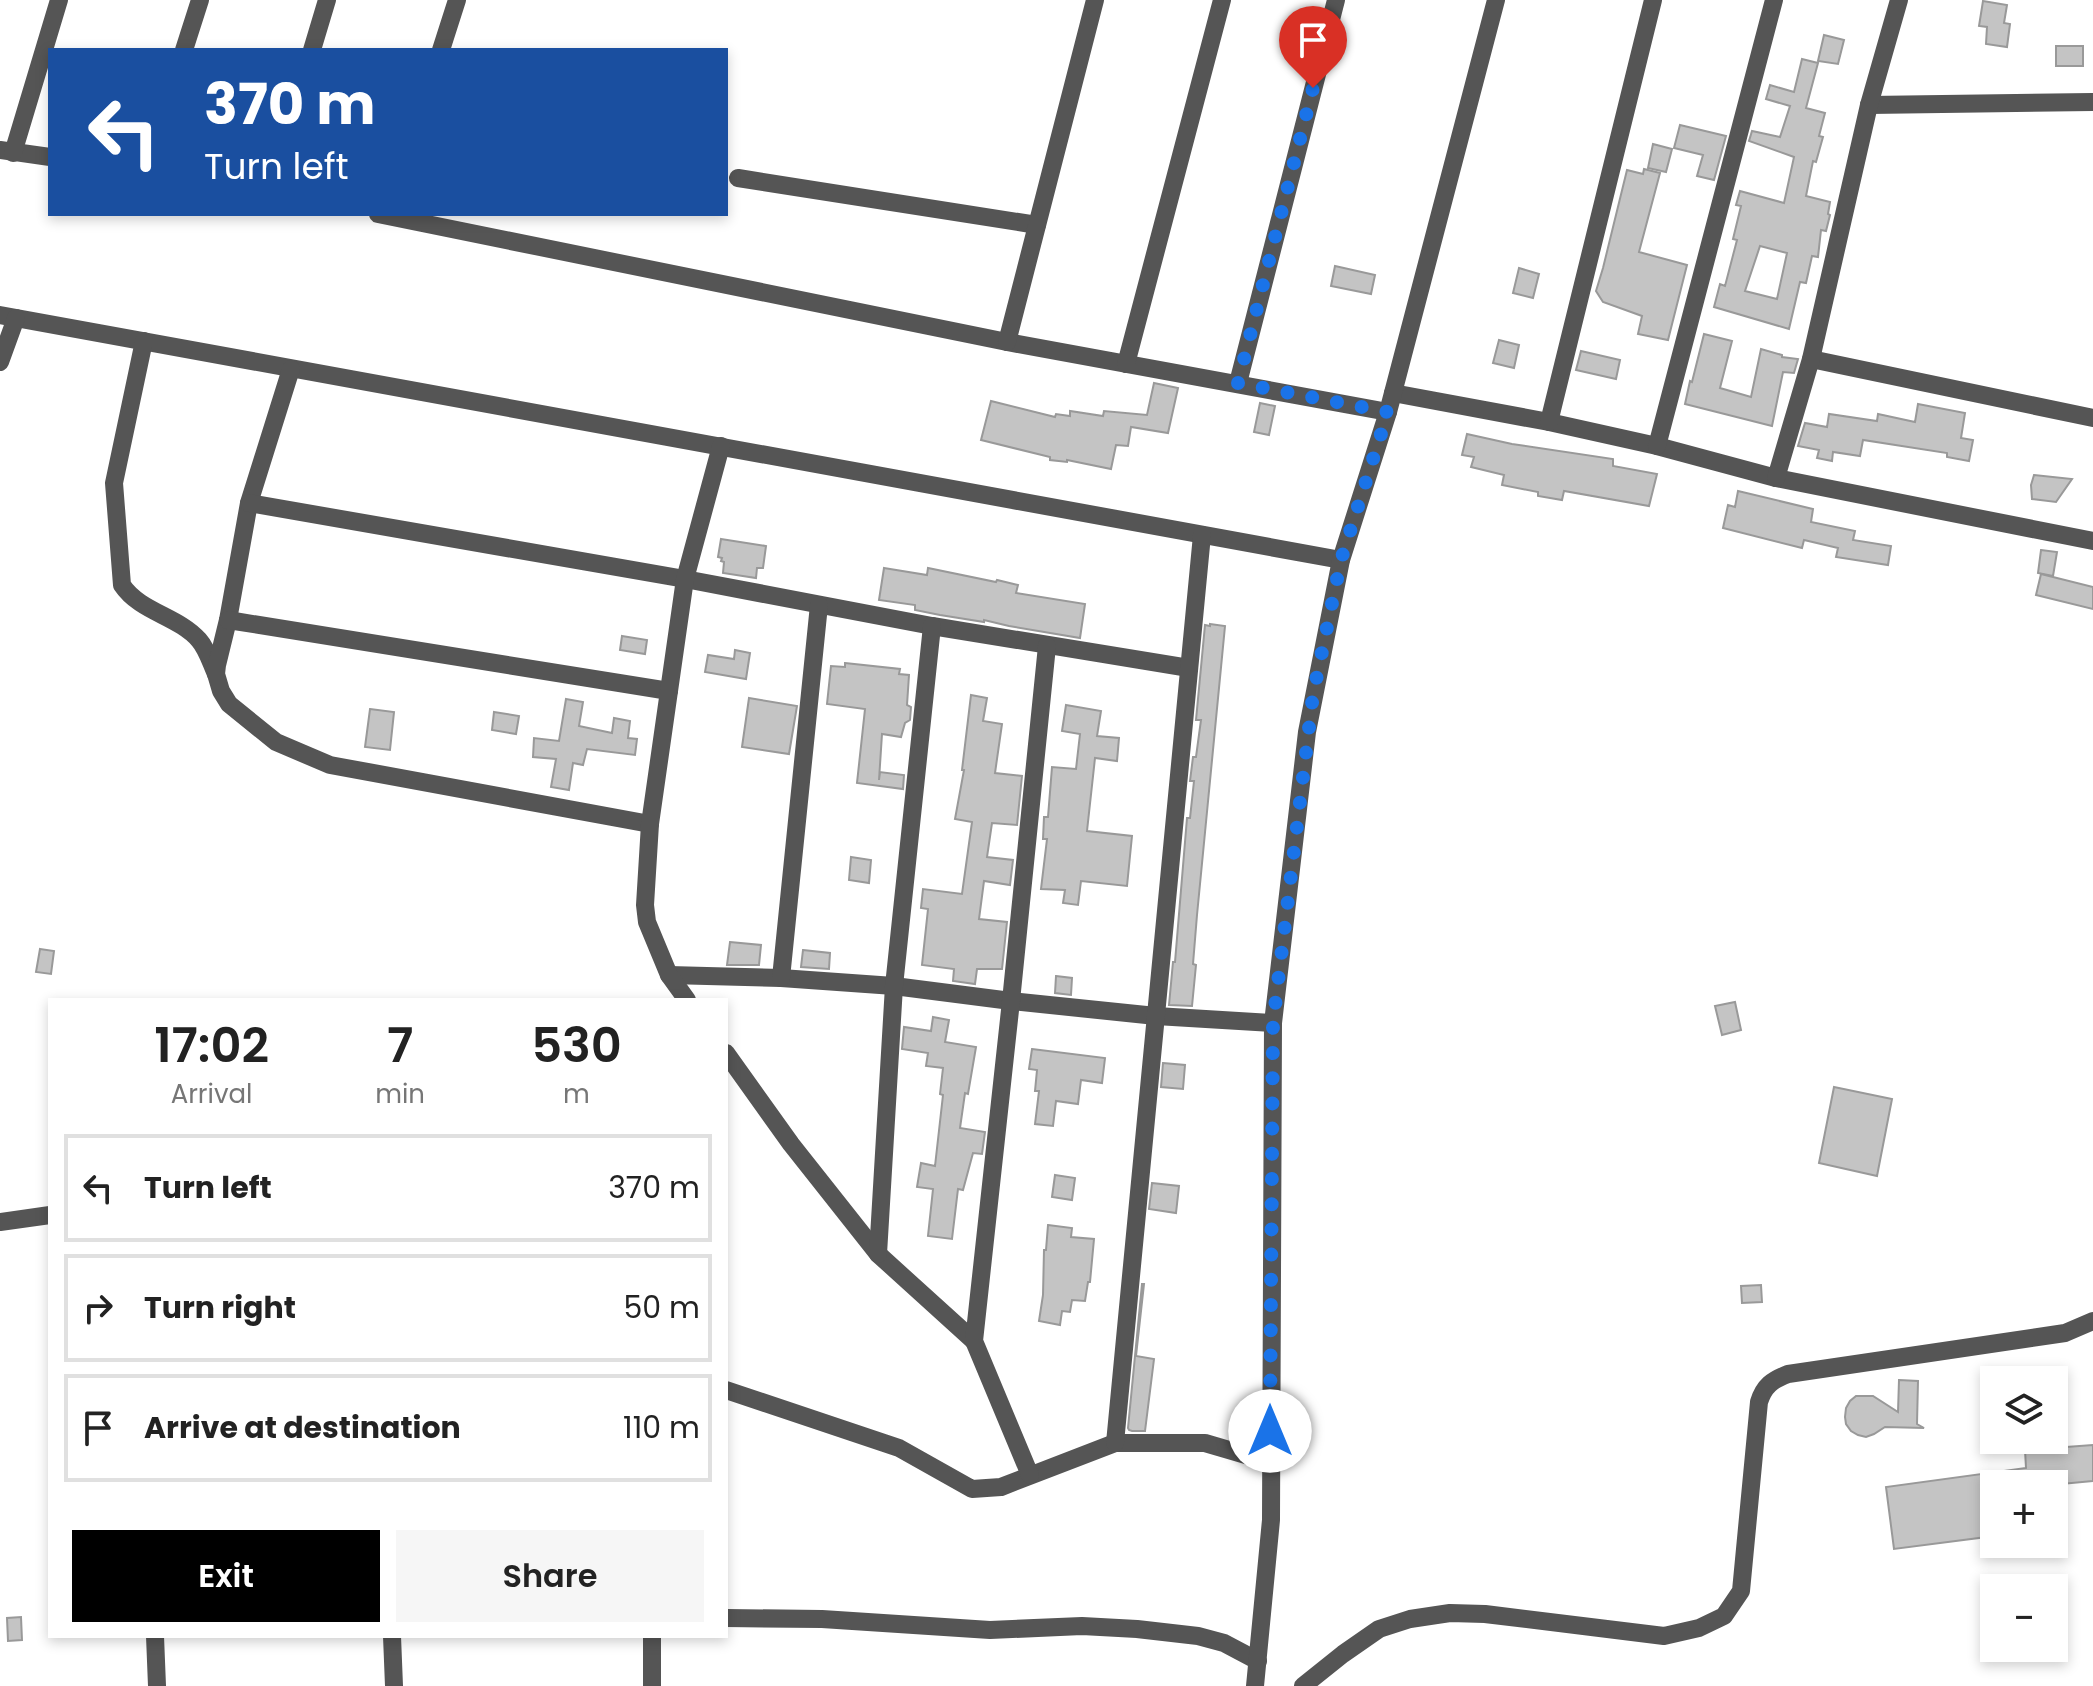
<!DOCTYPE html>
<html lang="en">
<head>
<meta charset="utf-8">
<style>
  :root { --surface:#fff; --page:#f6f6f6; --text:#222; --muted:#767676; --line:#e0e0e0; --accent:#000 }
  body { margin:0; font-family:Poppins,sans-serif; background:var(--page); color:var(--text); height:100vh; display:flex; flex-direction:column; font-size:30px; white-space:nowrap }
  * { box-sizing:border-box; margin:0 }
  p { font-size:26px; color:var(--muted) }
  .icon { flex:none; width:44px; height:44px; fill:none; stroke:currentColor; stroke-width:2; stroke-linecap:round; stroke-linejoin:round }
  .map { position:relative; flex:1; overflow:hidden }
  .details { position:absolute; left:48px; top:998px; width:680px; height:640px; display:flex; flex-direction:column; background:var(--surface); border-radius:0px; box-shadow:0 4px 12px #0003 }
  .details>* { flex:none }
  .guide { position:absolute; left:48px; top:48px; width:680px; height:168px; border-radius:0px; box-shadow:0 4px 12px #0003; background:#1a4fa0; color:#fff; overflow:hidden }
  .fabs { position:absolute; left:1980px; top:1366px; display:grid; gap:16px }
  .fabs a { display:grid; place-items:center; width:88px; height:88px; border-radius:0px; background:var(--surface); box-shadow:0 4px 12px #0003; font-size:40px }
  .pin { position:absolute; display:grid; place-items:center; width:68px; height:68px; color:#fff; margin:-82px -34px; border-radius:50% 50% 50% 0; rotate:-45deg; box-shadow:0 0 8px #0007 }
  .pin .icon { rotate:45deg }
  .me { position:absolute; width:88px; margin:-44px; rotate:0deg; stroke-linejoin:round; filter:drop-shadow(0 0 6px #0008) }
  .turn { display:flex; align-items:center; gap:28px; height:168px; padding:0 24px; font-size:36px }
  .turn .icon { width:104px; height:104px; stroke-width:2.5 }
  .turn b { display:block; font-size:56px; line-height:68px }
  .eta { display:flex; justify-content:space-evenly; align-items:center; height:136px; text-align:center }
  .eta b { font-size:48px; font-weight:600; line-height:56px }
  .primary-button { display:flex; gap:16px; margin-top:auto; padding:16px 24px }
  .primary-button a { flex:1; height:92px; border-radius:0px; background:var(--accent); color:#fff; font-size:32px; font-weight:600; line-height:92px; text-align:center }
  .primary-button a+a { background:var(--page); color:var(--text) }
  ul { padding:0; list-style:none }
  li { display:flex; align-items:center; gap:24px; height:108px; margin:0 16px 12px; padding:0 8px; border:4px solid var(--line); border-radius:0px }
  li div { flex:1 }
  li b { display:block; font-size:30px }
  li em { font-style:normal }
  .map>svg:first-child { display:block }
  .building { fill:#c4c4c4; stroke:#999; stroke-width:2; fill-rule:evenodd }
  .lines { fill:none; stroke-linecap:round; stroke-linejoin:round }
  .minor { stroke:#555; stroke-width:18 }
  .route { stroke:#1a73e8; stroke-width:14; stroke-dasharray:0 25.2 }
</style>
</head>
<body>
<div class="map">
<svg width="2093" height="1686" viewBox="0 0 2093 1686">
  <rect width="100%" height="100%" fill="#fff"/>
  <g class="building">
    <polygon points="1983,1 2007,5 2004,23 2010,24 2007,47 1986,44 1987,27 1979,26"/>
    <polygon points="1824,35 1844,40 1838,64 1818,61"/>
    <rect x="2056" y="46" width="27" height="20"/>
    <path d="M 1802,59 L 1818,63 L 1806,108 L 1825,113 L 1819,136 L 1823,137 L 1816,162 L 1813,161 L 1806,196 L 1830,202 L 1828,214 L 1830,215 L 1826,231 L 1821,230 L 1818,257 L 1812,256 L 1806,283 L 1800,282 L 1789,329 L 1714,307 L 1720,284 L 1725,286 L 1737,240 L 1733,239 L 1741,206 L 1736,205 L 1740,191 L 1784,203 L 1794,157 L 1749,141 L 1752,131 L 1780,137 L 1790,106 L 1766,99 L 1770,85 L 1794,92 ZM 1760,246 L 1787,253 L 1777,299 L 1745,291 Z"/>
    <polygon points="1680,125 1726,136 1714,180 1697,176 1703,155 1674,148"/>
    <polygon points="1653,144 1672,149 1666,172 1648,168"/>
    <polygon points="1644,169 1660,173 1639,252 1687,265 1668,340 1638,334 1642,316 1603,302 1596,291 1603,268 1627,170 1643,174"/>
    <polygon points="1335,266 1375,275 1371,294 1331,286"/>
    <polygon points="1519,268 1539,274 1533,298 1513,293"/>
    <polygon points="1704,334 1732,341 1720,388 1751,397 1761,349 1782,355 1782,357 1798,359 1794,373 1783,372 1772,426 1685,404 1690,381 1692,382"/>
    <polygon points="1499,340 1519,345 1514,368 1493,363"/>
    <polygon points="1581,351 1620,360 1616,379 1576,370"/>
    <polygon points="1154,383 1178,388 1168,433 1131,427 1128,446 1116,445 1111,469 1067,460 1067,462 1050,460 1050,457 981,440 991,401 1055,417 1056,414 1070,416 1070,411 1103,416 1104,411 1147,415"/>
    <polygon points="1260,403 1275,406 1269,435 1254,432"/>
    <polygon points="1918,404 1965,413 1961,438 1973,440 1969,461 1947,457 1947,453 1863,440 1860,456 1833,452 1832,461 1817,458 1819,450 1798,446 1805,423 1827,427 1829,414 1877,421 1878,414 1915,422"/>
    <polygon points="1467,434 1512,444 1613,459 1613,466 1657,474 1649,506 1564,491 1562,500 1538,496 1538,492 1502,485 1504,475 1471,467 1474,457 1462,455"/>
    <polygon points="2034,475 2072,479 2056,502 2032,499 2031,485"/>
    <polygon points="1738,491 1813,509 1811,522 1855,531 1853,540 1891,546 1888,565 1836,557 1838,548 1804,540 1802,548 1723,528 1728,505 1735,507"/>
    <polygon points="721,539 766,546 763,568 757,568 756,578 723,573 724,562 721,561 722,558 718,557"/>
    <polygon points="2041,550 2057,552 2053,576 2038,573"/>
    <polygon points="884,568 927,575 928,568 996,582 997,580 1018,585 1016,593 1085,604 1080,638 1009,626 984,620 984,622 940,615 915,610 915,605 879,600"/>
    <polygon points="2041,574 2093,587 2093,609 2036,595"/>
    <polygon points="1210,624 1225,626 1197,915 1193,964 1196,965 1192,1006 1169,1005 1173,962 1175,962 1187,818 1190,818 1194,781 1190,781 1193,757 1196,757 1201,720 1196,720 1205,625 1210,626"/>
    <polygon points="622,636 647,640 645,654 620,650"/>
    <polygon points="735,650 750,653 746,679 705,672 708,655 734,659"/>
    <polygon points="845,663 900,669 899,674 909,675 907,705 911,707 910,720 905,723 901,737 882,734 879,780 880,772 904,775 903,789 857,783 865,709 827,704 831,666 845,667"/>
    <polygon points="971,695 987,698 983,721 1002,724 995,773 1022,776 1017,825 992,823 987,857 1013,860 1010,885 984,881 979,919 1007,922 1002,969 977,969 975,984 953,981 954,969 922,965 928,909 921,908 923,889 962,894 972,822 955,819 964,770 962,770"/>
    <polygon points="749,698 797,706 789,754 742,747"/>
    <polygon points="566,699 583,702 579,726 612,733 614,718 630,721 628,738 637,739 635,755 587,749 583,765 573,763 569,790 551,787 556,759 533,757 534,738 559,741"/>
    <polygon points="1066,705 1101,711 1097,736 1119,738 1117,761 1095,758 1087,831 1132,836 1127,886 1081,881 1078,905 1063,903 1065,890 1041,889 1047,839 1043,839 1044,817 1048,817 1052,767 1076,769 1080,734 1062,731"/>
    <polygon points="370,709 394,712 390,750 365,747"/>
    <polygon points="494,712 519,716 516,734 492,730"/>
    <polygon points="851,857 871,860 869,883 849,880"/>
    <polygon points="730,942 761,945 759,965 727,965"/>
    <polygon points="40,949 54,951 51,974 36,972"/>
    <polygon points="803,950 830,953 829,969 801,967"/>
    <polygon points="1056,976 1072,978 1071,995 1055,993"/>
    <polygon points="1735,1002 1741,1030 1722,1035 1715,1006"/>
    <polygon points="933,1017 949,1020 945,1042 976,1047 968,1094 965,1093 960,1128 985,1132 982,1154 973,1153 963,1190 958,1189 952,1239 928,1236 933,1189 917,1187 921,1163 935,1166 943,1095 940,1094 943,1068 926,1066 928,1053 902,1049 904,1027 931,1031"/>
    <polygon points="1032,1049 1105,1058 1102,1083 1081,1080 1078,1104 1056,1101 1053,1126 1035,1124 1039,1091 1035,1091 1037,1070 1029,1069"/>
    <polygon points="1163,1063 1185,1065 1183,1089 1161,1087"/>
    <polygon points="1834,1087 1892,1099 1877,1176 1819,1163"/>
    <polygon points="1055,1175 1075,1178 1072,1200 1052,1197"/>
    <polygon points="1152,1183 1179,1186 1176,1213 1149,1209"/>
    <polygon points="1048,1225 1072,1228 1071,1237 1094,1239 1090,1282 1088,1282 1085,1301 1072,1300 1070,1312 1062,1311 1060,1325 1039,1321 1043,1295 1044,1250 1046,1250"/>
    <polygon points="1142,1284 1144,1284 1136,1356 1154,1359 1145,1431 1132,1431 1129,1430 1128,1428"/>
    <polygon points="1761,1285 1762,1302 1742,1303 1741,1286"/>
    <polygon points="1899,1380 1918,1381 1917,1424 1924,1428 1885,1427 1874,1434 1866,1437 1858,1435 1851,1431 1846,1424 1845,1417 1846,1408 1850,1401 1856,1396 1873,1396 1898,1412"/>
    <polygon points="2093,1445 2093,1481 2061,1484 1994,1484 1994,1536 1894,1549 1886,1487 2026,1468 2025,1450"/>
    <polygon points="21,1617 22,1640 8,1641 7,1618"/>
  </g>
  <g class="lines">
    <g class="minor">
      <polyline points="184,50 200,0"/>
      <polyline points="312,50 327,0"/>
      <polyline points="441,50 457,0"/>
      <polyline points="1869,105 2093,102"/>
      <polyline points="0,150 50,157"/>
      <polyline points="13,153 59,0"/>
      <polyline points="738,178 1037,225"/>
      <polyline points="378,214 1007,342 1388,412"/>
      <polyline points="0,315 1341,560"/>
      <path d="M 144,341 L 114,483 L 122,585 C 140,612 178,616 199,640 C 207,649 211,663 216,674"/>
      <polyline points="1007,342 1095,0"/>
      <polyline points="1811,359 2093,418"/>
      <polyline points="0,362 16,318"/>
      <polyline points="1126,364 1222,0"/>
      <polyline points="291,369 249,503 228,620 217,665 216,674 221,691 229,704 276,742 330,765 650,824"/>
      <polyline points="1238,383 1336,0"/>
      <polyline points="1393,393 1549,422 1657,446 1776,478 2093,541"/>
      <polyline points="1549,422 1653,0"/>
      <polyline points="1657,446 1774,0"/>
      <polyline points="1776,478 1811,359 1869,105 1899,0"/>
      <polyline points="249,503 685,579 932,626 1189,668"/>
      <polyline points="228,620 669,691"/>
      <polyline points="669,975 781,978 894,986 1011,1001 1156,1016 1273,1023"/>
      <polyline points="781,978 819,605"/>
      <polyline points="687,1000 669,975 647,922 645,905 650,824 685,579 721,446"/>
      <polyline points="726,1053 791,1144 878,1254 974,1341"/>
      <polyline points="0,1222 50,1215"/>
      <polyline points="878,1254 894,986 932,626"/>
      <polyline points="726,1390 899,1448 972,1489 1001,1487 1115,1443 1205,1443 1270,1462"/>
      <polyline points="1115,1443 1202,535"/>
      <polyline points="1030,1475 974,1341 1011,1001 1047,646"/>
      <polyline points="726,1618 822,1619 990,1630 1082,1626 1137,1629 1198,1636 1224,1643 1258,1661"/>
      <polyline points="155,1636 157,1686"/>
      <polyline points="392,1636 394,1686"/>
      <polyline points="652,1686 652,1636"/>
      <polyline points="1255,1686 1271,1520 1273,1023 1307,732 1341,560 1388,412 1496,0"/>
      <path d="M 1303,1686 L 1343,1654 L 1379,1629 L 1410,1619 L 1450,1613 L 1485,1614 L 1664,1636 L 1699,1628 L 1724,1616 L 1741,1591 L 1759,1402 C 1764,1386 1772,1380 1788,1374 L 2065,1333 L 2093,1321"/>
    </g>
  </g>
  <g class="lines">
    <polyline class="route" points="1270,1431 1273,1023 1313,695 1341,560 1388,412 1238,383 1313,88"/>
  </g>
</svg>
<div class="fabs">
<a><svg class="icon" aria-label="layers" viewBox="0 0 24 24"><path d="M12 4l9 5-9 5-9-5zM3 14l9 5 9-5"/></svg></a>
<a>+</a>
<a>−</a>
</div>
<div class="pin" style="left:1313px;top:88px;background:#d93025"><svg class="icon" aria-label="arrive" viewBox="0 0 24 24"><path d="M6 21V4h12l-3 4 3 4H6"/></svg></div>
<svg class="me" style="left:1270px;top:1431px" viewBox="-20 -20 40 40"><circle r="19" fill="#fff"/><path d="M0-13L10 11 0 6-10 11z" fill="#1a73e8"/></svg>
<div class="guide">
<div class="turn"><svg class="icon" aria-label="left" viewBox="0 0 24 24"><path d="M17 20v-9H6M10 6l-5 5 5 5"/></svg><div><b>370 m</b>Turn left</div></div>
</div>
<section class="details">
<div class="eta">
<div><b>17:02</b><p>Arrival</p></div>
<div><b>7</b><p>min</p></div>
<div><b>530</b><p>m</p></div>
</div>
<ul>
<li><svg class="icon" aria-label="left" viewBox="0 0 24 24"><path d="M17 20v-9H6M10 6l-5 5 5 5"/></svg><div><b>Turn left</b></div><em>370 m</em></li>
<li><svg class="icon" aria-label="right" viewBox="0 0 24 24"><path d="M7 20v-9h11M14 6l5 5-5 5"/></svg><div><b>Turn right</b></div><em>50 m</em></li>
<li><svg class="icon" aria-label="arrive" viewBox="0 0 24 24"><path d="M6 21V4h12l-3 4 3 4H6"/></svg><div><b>Arrive at destination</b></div><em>110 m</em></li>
</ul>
<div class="primary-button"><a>Exit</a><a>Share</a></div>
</section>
</div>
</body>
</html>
